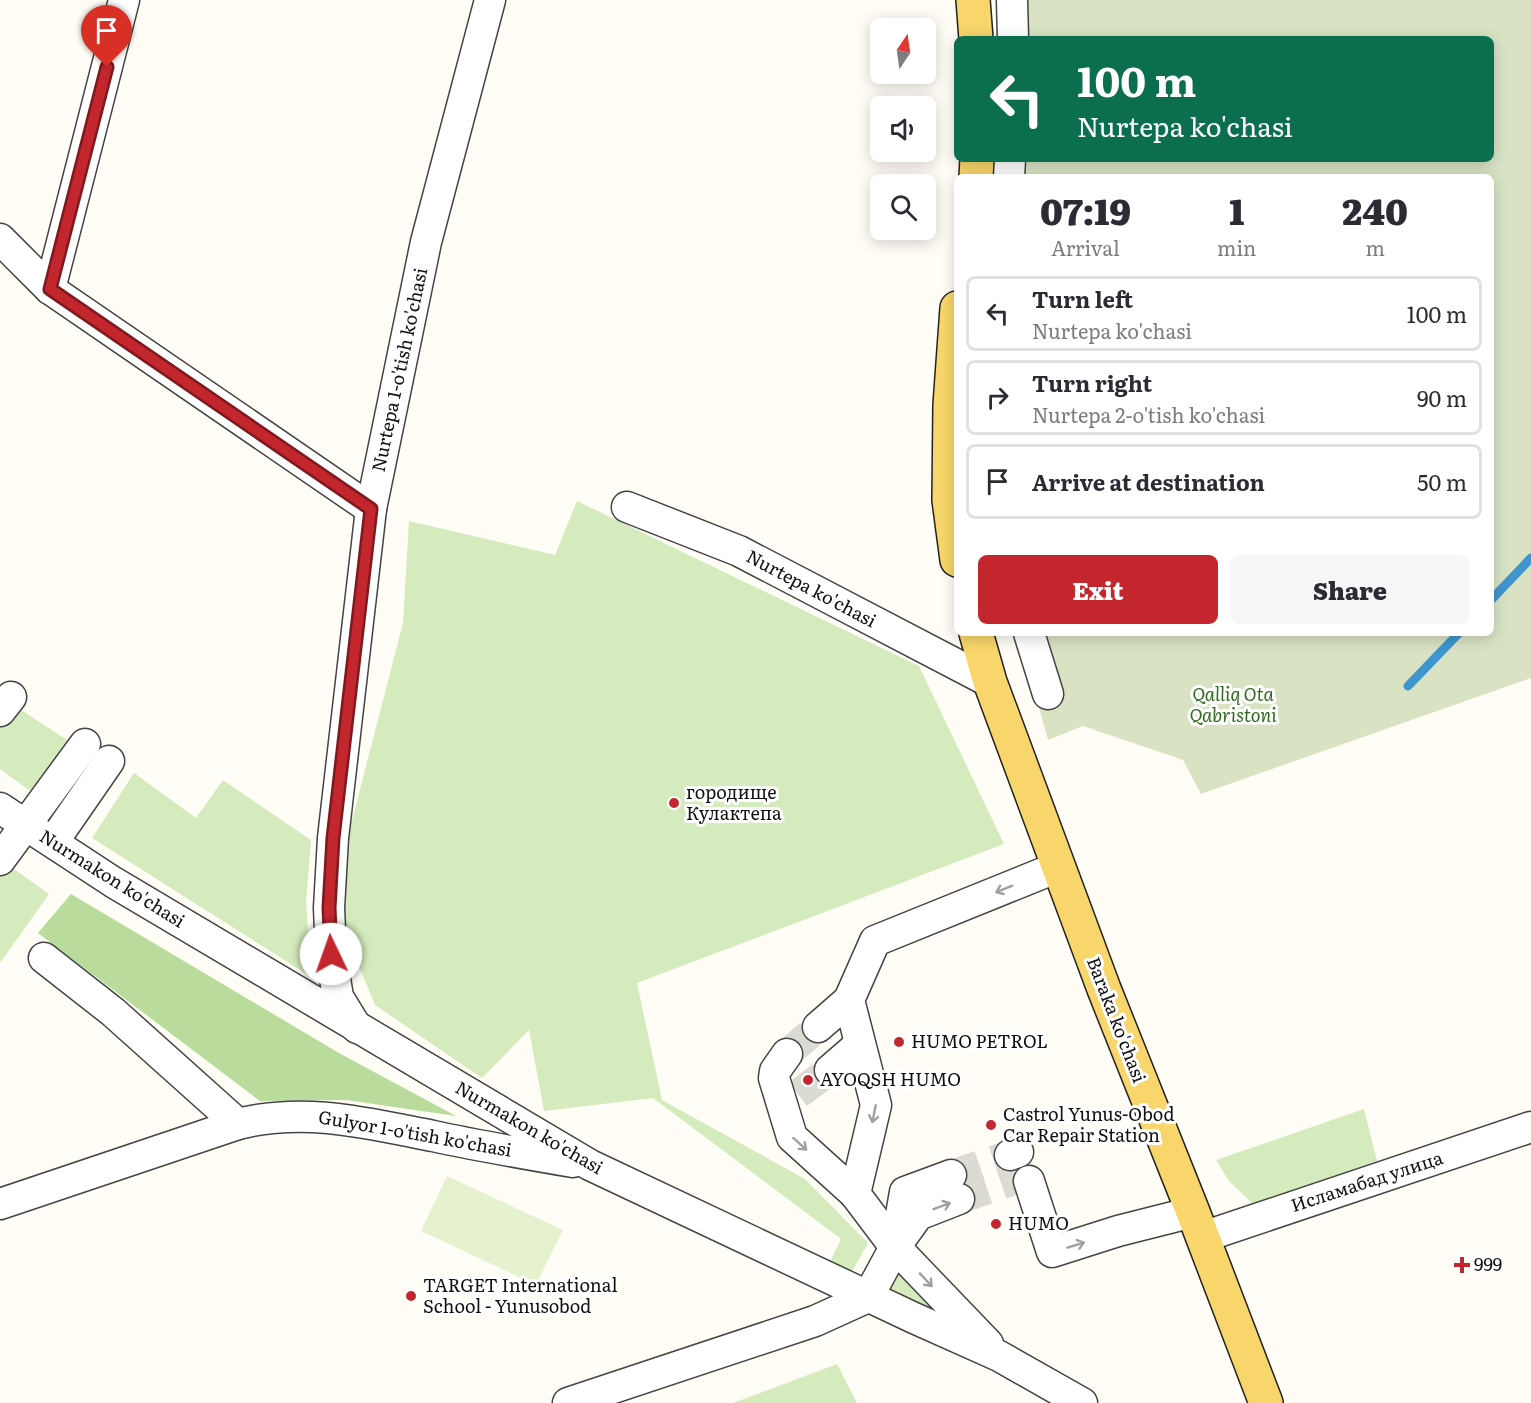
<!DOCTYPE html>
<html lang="en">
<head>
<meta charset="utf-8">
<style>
  :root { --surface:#fff; --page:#f7f7f7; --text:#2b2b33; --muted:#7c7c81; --line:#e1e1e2; --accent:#c4262e }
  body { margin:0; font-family:Literata,serif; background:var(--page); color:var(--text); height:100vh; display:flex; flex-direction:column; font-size:22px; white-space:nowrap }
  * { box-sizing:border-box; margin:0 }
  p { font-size:20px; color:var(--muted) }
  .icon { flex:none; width:33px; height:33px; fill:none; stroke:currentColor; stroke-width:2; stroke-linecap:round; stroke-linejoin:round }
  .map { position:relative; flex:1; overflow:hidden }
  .panel { position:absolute; left:954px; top:174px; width:540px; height:462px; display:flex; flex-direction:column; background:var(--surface); border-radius:9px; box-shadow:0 3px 15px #0003 }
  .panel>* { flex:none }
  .guide { position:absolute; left:954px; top:36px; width:540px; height:126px; border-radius:9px; box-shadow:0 3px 15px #0003; background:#0b6e4f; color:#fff; overflow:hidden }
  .needle { width:39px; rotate:13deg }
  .fabs { position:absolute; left:870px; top:18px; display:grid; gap:12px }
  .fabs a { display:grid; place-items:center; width:66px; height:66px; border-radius:9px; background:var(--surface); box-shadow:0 3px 15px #0003; font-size:30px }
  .pin { position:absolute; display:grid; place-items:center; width:51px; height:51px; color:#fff; margin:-62px -26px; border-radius:50% 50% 50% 0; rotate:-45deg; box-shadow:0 0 6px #0007 }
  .pin .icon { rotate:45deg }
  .me { position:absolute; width:66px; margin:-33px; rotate:357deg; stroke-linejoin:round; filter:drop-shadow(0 0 4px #0008) }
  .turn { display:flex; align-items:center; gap:21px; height:126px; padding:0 24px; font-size:27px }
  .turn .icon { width:78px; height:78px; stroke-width:2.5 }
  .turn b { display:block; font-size:42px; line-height:51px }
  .eta { display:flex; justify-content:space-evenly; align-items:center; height:102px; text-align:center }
  .eta b { font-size:36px; font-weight:800; line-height:42px }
  .cta { display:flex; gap:12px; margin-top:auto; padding:12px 24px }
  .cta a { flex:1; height:69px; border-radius:9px; background:var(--accent); color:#fff; font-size:24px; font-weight:800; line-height:69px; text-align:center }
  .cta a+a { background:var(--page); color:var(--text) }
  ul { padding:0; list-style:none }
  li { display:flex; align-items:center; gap:18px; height:75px; margin:0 12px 9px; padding:0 12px; border:3px solid var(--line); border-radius:9px }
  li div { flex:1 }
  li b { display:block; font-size:22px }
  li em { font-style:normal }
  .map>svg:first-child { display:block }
  .green { fill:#d5ebbd }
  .forest { fill:#b9dc9c }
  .cemetery { fill:#d9e3c4 }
  .pitch { fill:#e6f2cf }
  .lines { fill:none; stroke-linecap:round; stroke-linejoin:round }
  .stream { stroke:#3f96cf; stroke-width:9 }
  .minor-tunnel { stroke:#dbdad3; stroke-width:30; stroke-dasharray:30 15; stroke-linecap:butt }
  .minor-casing { stroke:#444; stroke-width:33 }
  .major-casing { stroke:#222; stroke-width:36 }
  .minor { stroke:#fff; stroke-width:30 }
  .major { stroke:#f9d66b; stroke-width:33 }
  .oneway { stroke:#a0a0a0 }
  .route-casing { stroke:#7f191e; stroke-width:15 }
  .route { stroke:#c4262e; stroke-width:10 }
  .poi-dot { fill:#c4262e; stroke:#fff; stroke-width:2 }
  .labels { text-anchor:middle; stroke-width:6; stroke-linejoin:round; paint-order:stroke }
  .street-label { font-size:18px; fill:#111; stroke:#fff }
  .park-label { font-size:18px; font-style:italic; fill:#2f6b1f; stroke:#fff }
  .poi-label { font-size:18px; fill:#111; stroke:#fff; text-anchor:start }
</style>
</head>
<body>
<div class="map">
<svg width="1531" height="1403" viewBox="0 0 1531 1403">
  <rect width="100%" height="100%" fill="#fffdf5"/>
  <g class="green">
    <polygon points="577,501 919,666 1004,844 637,983 662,1100 805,1179 868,1243 851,1273 829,1264 841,1239 653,1098 544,1111 529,1030 482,1078 375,1005 338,916 351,824 403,623 409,521 555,555"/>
    <polygon points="0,696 67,740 33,793 0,769"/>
    <polygon points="134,773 196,818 223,780 311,840 306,902 311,977 92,838"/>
    <polygon points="0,859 49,894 0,963"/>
    <polygon points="1364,1109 1377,1161 1254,1205 1229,1181 1216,1160"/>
    <polygon points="899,1271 940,1313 889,1288"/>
    <polygon points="837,1364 857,1403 733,1403"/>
  </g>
  <polygon class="forest" points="71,894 339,1053 456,1116 346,1100 260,1101 38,933"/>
  <polygon class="cemetery" points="1003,0 1531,0 1531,678 1201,794 1183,760 1083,726 1048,740 1018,633 1491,633 1491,177 999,177 1001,159 1491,159 1491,39 1004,39"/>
  <polygon class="pitch" points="447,1176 563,1230 536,1285 421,1231"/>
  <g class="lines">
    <g class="stream">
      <polyline points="1491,600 1531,558"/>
      <polyline points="1408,686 1459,633"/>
    </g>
    <g class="minor-tunnel">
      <polyline points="787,1054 818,1027"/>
      <polyline points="798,1094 830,1070"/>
      <polyline points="951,1175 1010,1155"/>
      <polyline points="959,1199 1017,1179"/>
    </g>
    <g class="minor-casing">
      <g id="minor">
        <polyline points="1012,0 1013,39"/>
        <polyline points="1009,177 1010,159"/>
        <polyline points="0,239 50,289 371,509"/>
        <polyline points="50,289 124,0"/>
        <polyline points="627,507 739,551 990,682"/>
        <polyline points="1029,633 1048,694"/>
        <polyline points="0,711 11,697"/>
        <polyline points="0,808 113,882 590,1165 914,1318 999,1356 1082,1403"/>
        <polyline points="53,842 109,761"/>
        <polyline points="0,860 85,744"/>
        <polyline points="44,958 113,1012 238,1124"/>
        <polyline points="818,1027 849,1000"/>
        <polyline points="357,1028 338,997 331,954 329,908 333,838 371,509 426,242 490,0"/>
        <polyline points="787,1054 775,1071 774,1078 792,1137 855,1194"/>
        <polyline points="830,1070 860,1044"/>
        <polyline points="1010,1155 1018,1152"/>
        <polyline points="1029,1181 1052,1252 1118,1231 1193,1212"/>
        <path d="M 0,1204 L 238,1124 C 306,1107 366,1123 433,1136 C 479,1146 526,1154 573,1162"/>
        <polyline points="1203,1237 1531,1127"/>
        <polyline points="897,1238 905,1192 951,1175"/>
        <polyline points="988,1344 895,1247 855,1194 876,1105 849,1000 875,941 1058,867"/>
        <polyline points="568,1403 815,1321 868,1297 895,1247 918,1215 959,1199"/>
      </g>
    </g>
    <g class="major-casing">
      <g id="major">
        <polyline points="973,0 976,39"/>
        <polyline points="976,177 977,159"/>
        <polyline points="957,308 950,405 949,500 957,560"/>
        <polyline points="976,633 990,682 1104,989 1193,1212 1266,1403"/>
      </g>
    </g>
    <use href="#minor" class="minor"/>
    <use href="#major" class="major"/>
  </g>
  <defs><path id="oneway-shaft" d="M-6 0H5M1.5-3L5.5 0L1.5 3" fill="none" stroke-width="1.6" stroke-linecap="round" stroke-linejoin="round" transform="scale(1.5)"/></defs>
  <g class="oneway">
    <use href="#oneway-shaft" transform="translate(1004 889) rotate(158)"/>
    <use href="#oneway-shaft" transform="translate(874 1114) rotate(101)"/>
    <use href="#oneway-shaft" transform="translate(800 1144) rotate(42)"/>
    <use href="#oneway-shaft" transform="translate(942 1206) rotate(-20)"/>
    <use href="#oneway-shaft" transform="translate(1076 1245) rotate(-17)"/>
    <use href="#oneway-shaft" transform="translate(926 1280) rotate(47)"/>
  </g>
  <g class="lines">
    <g class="route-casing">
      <polyline id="route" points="107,67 50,289 371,509 333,838 329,908 331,954"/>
    </g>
    <use href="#route" class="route"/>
  </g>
  <g class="poi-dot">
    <circle cx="674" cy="803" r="6"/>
    <circle cx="899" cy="1042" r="6"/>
    <circle cx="808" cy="1080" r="6"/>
    <circle cx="991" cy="1125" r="6"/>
    <circle cx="996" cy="1224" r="6"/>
    <path d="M1459 1256h6v6h6v6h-6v6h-6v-6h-6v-6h6z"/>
    <circle cx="411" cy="1296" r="6"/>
  </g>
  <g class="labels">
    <g class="street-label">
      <text transform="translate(400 370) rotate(-78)" y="6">Nurtepa 1-o'tish ko'chasi</text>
      <text transform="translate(811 589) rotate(28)" y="6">Nurtepa ko'chasi</text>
      <text transform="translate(112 879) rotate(32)" y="6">Nurmakon ko'chasi</text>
      <text transform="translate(1116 1020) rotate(69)" y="6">Baraka ko'chasi</text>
      <text transform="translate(529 1128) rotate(30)" y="6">Nurmakon ko'chasi</text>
      <text transform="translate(415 1134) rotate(10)" y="6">Gulyor 1-o'tish ko'chasi</text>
      <text transform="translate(1367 1182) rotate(-18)" y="6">Исламабад улица</text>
    </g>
    <g class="park-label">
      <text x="1233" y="701">Qalliq Ota<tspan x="1233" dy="21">Qabristoni</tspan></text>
    </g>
    <g class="poi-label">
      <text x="686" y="799">городище<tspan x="686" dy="21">Кулактепа</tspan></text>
      <text x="911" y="1048">HUMO PETROL</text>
      <text x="820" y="1086">AYOQSH HUMO</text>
      <text x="1003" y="1121">Castrol Yunus-Obod<tspan x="1003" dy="21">Car Repair Station</tspan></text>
      <text x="1008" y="1230">HUMO</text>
      <text x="1474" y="1271">999</text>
      <text x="423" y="1292">TARGET International<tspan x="423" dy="21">School - Yunusobod</tspan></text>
    </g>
  </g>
</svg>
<div class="fabs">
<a><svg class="needle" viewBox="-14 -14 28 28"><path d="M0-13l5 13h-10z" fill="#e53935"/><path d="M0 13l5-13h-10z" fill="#7c7c81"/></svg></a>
<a><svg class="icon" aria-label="sound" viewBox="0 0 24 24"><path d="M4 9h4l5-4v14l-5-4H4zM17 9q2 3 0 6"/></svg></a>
<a><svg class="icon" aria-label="search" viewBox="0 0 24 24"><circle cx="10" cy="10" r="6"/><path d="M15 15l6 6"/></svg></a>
</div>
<div class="pin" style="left:107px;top:67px;background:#d93025"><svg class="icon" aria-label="arrive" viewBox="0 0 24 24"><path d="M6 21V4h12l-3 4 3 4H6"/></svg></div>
<svg class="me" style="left:331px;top:954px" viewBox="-20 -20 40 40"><circle r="19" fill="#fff"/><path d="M0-13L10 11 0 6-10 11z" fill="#c4262e"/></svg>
<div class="guide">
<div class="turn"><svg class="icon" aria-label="left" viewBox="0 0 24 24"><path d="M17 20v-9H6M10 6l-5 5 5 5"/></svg><div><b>100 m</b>Nurtepa ko'chasi</div></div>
</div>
<section class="panel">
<div class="eta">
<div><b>07:19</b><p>Arrival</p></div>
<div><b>1</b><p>min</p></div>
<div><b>240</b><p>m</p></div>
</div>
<ul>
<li><svg class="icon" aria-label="left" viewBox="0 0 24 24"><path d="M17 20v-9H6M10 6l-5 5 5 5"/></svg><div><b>Turn left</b><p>Nurtepa ko'chasi</p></div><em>100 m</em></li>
<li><svg class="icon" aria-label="right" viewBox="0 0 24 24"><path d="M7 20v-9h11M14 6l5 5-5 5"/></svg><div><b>Turn right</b><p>Nurtepa 2-o'tish ko'chasi</p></div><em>90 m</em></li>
<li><svg class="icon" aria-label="arrive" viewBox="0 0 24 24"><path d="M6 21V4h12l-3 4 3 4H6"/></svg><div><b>Arrive at destination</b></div><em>50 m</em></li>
</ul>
<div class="cta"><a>Exit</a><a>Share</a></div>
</section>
</div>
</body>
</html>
